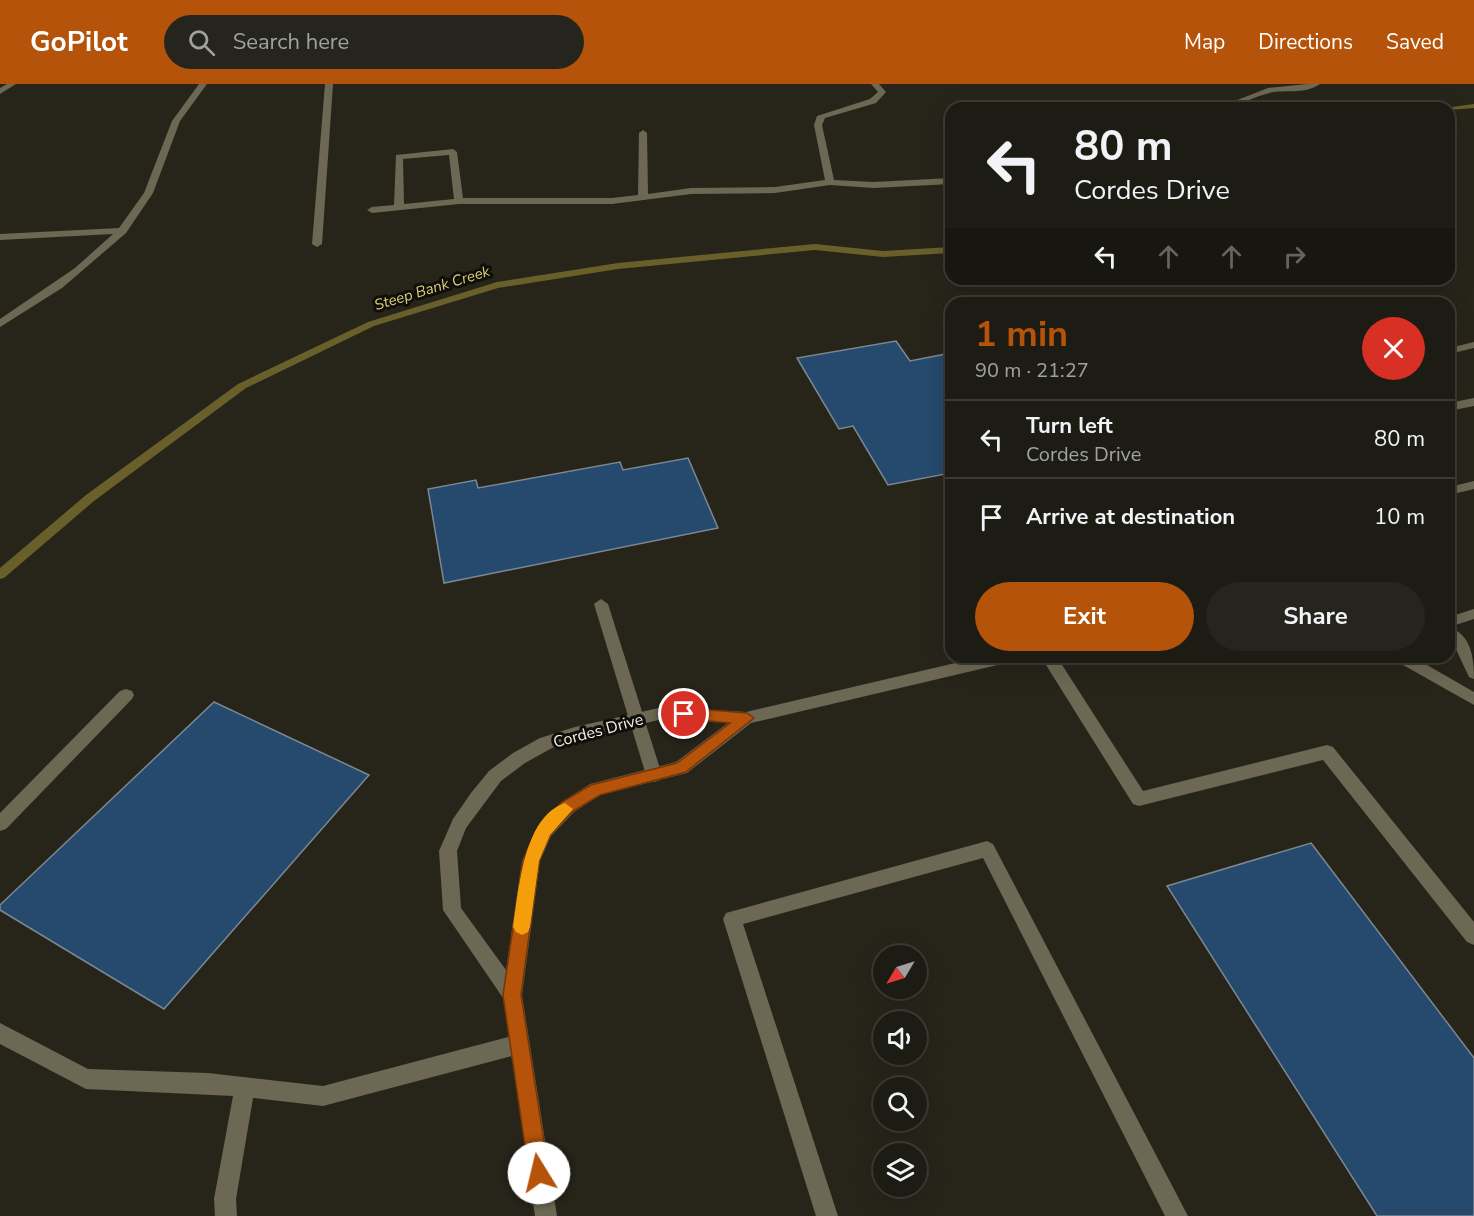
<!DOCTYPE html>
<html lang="en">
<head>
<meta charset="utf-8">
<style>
  :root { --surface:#1d1c14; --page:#25251d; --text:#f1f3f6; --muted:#a0a1a0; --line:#3b3a34; --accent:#b45309 }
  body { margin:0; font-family:"Nunito Sans",sans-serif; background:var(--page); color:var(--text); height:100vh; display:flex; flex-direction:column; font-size:22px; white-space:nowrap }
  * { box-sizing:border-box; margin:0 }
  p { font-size:20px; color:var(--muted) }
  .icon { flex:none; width:33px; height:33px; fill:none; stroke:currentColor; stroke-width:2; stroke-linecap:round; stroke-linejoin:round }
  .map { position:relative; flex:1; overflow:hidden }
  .drawer { position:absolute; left:945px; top:213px; width:510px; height:366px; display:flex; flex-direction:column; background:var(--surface); border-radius:18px; box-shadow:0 6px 24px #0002,0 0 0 2px var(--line) }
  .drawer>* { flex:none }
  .top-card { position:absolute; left:945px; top:18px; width:510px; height:183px; border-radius:18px; box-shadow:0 6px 24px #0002,0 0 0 2px var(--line); background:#1d1c14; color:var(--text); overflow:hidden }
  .needle { width:39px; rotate:232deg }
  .buttons { position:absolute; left:873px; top:861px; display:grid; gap:12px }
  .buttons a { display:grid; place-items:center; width:54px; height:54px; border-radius:50%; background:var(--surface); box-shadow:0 6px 24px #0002,0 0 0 2px var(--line); font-size:30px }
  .pin { position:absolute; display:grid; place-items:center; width:51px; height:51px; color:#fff; margin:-26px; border:3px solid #fff; border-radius:50%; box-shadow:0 2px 6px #0007 }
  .me { position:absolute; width:66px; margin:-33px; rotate:351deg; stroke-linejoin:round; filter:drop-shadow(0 0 4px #0008) }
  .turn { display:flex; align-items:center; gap:21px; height:126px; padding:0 30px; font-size:27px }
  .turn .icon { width:78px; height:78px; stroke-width:2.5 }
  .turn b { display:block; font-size:42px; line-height:51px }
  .lanes { display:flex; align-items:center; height:57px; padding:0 30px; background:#0003; justify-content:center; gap:30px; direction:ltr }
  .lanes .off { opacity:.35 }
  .round { display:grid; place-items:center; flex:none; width:63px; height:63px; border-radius:32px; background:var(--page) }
  .head { display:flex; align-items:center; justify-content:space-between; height:102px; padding:0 30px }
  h1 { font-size:36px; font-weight:700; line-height:45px; color:var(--accent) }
  .cta { display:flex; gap:12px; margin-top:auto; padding:12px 30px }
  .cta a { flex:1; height:69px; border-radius:36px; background:var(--accent); color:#fff; font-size:24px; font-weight:700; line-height:69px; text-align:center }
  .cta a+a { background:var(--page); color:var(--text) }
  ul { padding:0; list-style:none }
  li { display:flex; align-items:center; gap:18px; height:78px; padding:0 30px; border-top:2px solid var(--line) }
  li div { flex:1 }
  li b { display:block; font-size:22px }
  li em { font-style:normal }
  header { display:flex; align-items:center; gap:36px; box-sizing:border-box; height:84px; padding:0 30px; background:var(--accent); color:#fff }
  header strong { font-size:28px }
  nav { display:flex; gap:33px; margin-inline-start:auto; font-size:21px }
  .search { width:420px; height:54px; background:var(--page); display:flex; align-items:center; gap:15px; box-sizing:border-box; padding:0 21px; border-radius:33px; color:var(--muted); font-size:22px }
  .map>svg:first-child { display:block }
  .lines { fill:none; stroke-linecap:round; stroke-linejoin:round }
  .stream { fill:#685f2b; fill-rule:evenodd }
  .building { fill:#254a6d; stroke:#7d8792; stroke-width:1.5 }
  .service { fill:#6c6853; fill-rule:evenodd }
  .minor { fill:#6c6853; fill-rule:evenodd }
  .route { fill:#b45309; stroke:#753606; stroke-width:1.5 }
  .slow { fill:#f59e0b }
  .labels { text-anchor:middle; stroke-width:6; stroke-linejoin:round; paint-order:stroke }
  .far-water-label { font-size:15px; font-style:italic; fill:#dccf7e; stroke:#0f0e09 }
  .street-label { font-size:16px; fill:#f1f0e8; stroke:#0f0e09 }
</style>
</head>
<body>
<header>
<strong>GoPilot</strong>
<div class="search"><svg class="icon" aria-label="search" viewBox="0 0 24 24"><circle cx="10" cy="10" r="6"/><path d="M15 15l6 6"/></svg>Search here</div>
<nav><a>Map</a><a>Directions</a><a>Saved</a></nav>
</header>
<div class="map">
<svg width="1474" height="1132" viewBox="0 0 1474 1132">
  <rect width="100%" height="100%" fill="#27251a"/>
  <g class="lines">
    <g class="stream">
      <polygon points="1474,20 1474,24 1449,26 1449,24 1445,24"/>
      <polygon points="815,160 883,167 951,163 951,169 883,173 815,166 618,185 498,204 374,242 246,304 94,417 4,494 0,495 0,484 86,411 238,300 368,238 497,198 618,179"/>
    </g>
  </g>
  <g class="building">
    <polygon points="896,257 910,277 951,269 951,389 888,401 853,342 839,345 797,274"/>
    <polygon points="688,374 718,444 444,499 428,405 476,396 478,404 620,378 623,386"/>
    <polygon points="214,618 369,691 164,925 0,826 0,821"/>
    <polygon points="1311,759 1474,974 1474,1132 1377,1132 1167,802"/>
  </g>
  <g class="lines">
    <g class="service">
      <polygon points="7,0 16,0 0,10 0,4"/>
      <polygon points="325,0 333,0 322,160 317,163 312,160"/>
      <path d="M 871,0 L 879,0 L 886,8 L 876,19 L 825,34 L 822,41 L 834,96 L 874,98 L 951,94 L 951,100 L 874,104 L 830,101 L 775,109 L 691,110 L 612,120 L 459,120 L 372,129 L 367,126 L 372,123 L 394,121 L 396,71 L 453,65 L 457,68 L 463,114 L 612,114 L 638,111 L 639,49 L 643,46 L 647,49 L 648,110 L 691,104 L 775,103 L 825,96 L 814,41 L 817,32 L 870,15 L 878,8 ZM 449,71 L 454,115 L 404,120 L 403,75 Z"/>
      <path d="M 1308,0 L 1320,0 C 1305,10 1289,6 1273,8 C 1253,12 1237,24 1217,24 L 1268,4 Z"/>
      <polygon points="1474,258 1474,264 1449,270 1449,264"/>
      <polygon points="1474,314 1474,322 1449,327 1449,319"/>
      <polygon points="1474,397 1474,405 1449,411 1449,403"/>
      <polygon points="601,515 608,520 662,691 660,696 654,698 648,696 646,691 594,520"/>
      <polygon points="1474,525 1474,535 1449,543 1449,533"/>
      <polygon points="1041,573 1057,573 1143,707 1327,661 1333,663 1474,838 1474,861 1467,858 1323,676 1139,722 1133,720"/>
      <polygon points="126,605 132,607 134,611 132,615 6,745 0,747 0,729 120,607"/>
      <polygon points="987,757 993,760 1188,1132 1165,1132 983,774 743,840 838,1132 816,1132 723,835 726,829"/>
      <polygon points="0,939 88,985 208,989 323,1002 519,950 526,953 529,960 526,967 519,970 323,1022 253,1014 236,1115 237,1132 215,1132 214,1115 233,1012 86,1005 0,960"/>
    </g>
    <g class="minor">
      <polygon points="199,0 207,0 180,37 153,109 126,149 62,204 0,243 0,235 75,184 113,150 0,156 0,150 119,144 144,109 172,37"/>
      <path d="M 1449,543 C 1472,551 1474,575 1474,595 L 1469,593 L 1455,563 L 1449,558 Z"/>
      <path d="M 981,573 L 1014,573 L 1011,577 L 1006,579 L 751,639 L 687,689 L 600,711 L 574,728 L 551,752 L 540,777 L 522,911 L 557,1132 L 535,1132 L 503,914 L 443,826 L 439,767 L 453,735 L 471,709 L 489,687 L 513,669 L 540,654 L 575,643 L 663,623 L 746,628 ZM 663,635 L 728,639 L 676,678 L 590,700 L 562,718 L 538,742 L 522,777 L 506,886 L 461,824 L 457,767 L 466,744 L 501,697 L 525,679 L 552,664 L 576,655 Z"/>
      <polygon points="1393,573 1413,573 1474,608 1474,621 1396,577"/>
    </g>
  </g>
  <polygon class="route" points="684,624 747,629 754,634 686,688 600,711 573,727 550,751 539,777 521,911 549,1089 546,1096 539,1099 532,1096 529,1089 503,911 523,777 536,747 562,718 591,701 677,679 730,639 679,634 677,630 679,626"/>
  <path class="slow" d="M 565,719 L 573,725 L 550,751 L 539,777 L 530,843 L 528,848 L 522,851 L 516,848 L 513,843 C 519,806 523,733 565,719 Z"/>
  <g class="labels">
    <g class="far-water-label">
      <text transform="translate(432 204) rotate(-17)" y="5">Steep Bank Creek</text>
    </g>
    <g class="street-label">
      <text transform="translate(598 646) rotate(-15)" y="6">Cordes Drive</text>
    </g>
  </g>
</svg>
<div class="buttons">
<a><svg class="needle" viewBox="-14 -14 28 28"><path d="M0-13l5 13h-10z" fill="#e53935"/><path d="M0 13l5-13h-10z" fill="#a0a1a0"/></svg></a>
<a><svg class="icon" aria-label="sound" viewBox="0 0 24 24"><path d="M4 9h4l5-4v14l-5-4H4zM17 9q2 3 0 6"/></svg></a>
<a><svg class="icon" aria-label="search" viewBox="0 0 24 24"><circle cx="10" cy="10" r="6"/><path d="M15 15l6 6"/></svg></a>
<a><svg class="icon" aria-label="layers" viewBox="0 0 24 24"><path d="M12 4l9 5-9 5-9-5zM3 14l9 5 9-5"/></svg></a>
</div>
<div class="pin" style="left:684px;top:630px;background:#d93025"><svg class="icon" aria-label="arrive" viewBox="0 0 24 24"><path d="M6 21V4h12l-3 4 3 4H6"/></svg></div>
<svg class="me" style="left:539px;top:1089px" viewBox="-20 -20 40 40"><circle r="19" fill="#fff"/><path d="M0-13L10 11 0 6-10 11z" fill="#b45309"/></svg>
<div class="top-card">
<div class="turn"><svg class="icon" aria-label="left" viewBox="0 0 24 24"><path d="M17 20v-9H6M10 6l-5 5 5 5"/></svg><div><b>80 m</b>Cordes Drive</div></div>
<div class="lanes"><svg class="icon" aria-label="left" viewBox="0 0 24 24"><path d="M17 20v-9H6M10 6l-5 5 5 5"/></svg><svg class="icon off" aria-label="ahead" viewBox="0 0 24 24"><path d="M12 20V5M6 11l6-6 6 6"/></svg><svg class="icon off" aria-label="ahead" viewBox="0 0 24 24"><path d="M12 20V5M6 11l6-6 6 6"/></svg><svg class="icon off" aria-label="right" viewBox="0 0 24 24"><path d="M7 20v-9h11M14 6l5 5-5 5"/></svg></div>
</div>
<section class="drawer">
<div class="head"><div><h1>1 min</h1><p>90 m · 21:27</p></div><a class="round" style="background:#d93025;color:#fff"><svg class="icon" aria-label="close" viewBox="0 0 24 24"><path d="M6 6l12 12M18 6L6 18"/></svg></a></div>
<ul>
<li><svg class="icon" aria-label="left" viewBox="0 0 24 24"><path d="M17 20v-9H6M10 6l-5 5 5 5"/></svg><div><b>Turn left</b><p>Cordes Drive</p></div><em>80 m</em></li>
<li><svg class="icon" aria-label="arrive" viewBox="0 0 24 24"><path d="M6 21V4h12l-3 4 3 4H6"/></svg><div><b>Arrive at destination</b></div><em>10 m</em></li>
</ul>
<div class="cta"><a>Exit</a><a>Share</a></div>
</section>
</div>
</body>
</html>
